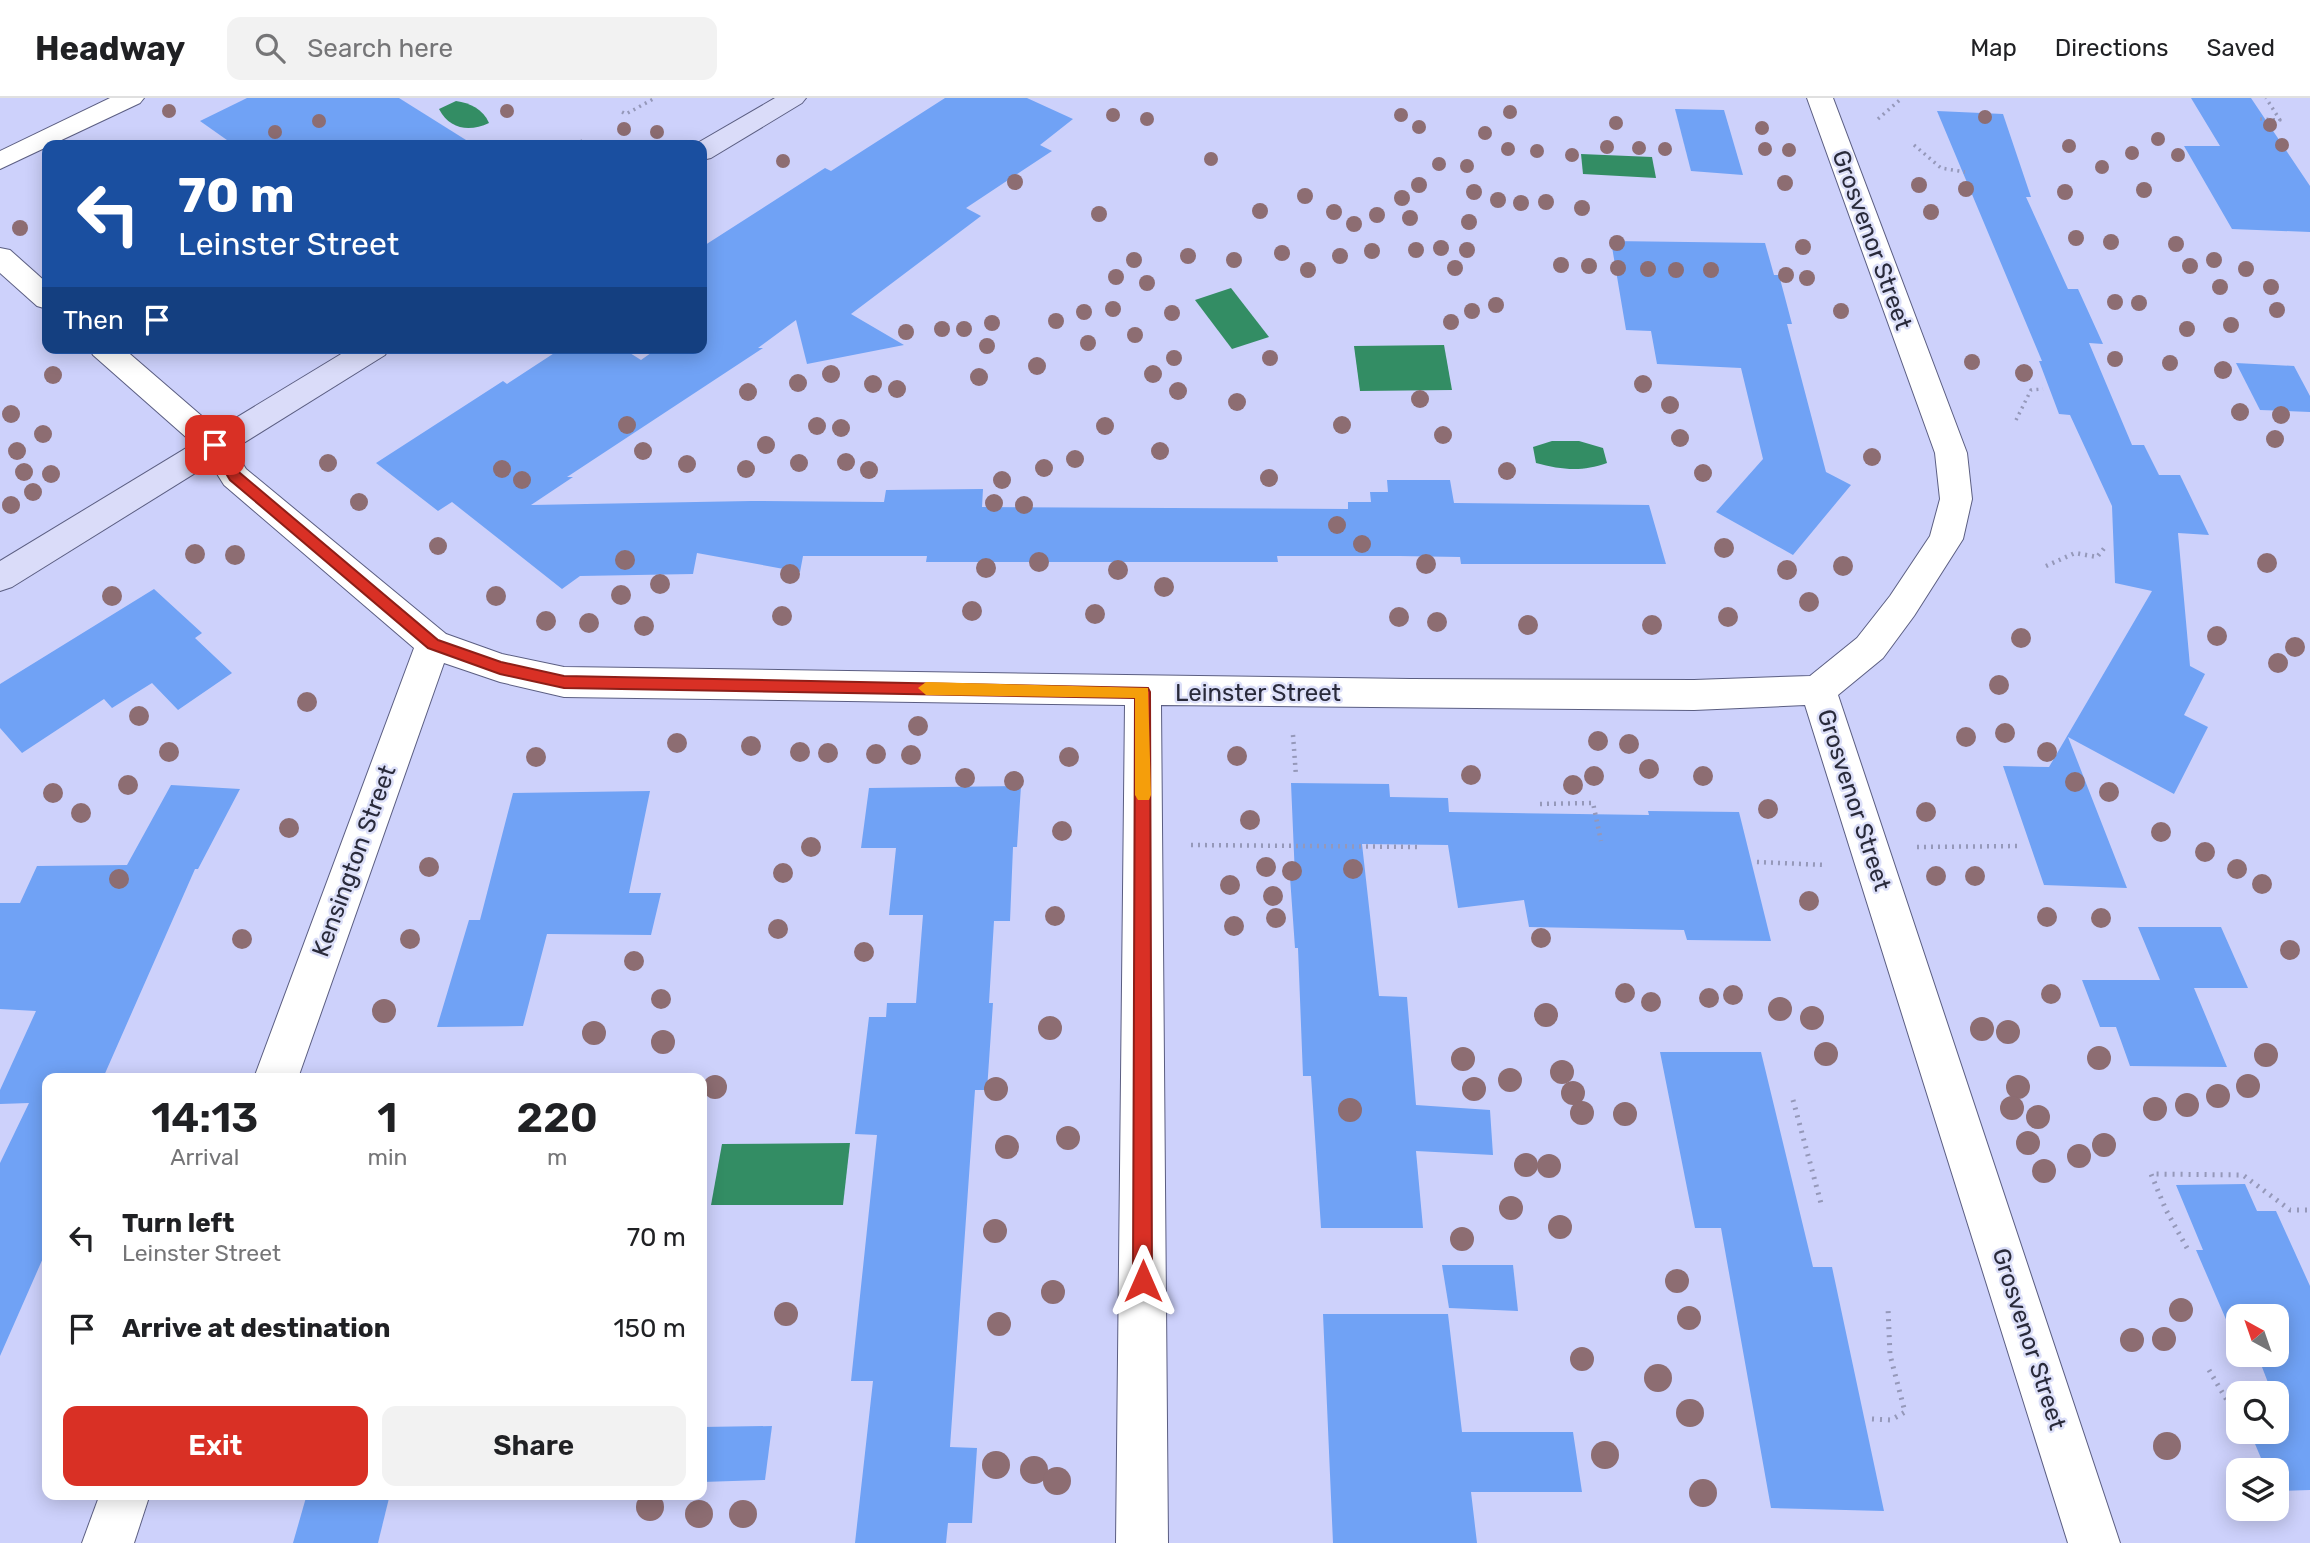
<!DOCTYPE html>
<html lang="en">
<head>
<meta charset="utf-8">
<style>
  :root { --surface:#fff; --page:#f2f2f2; --text:#202124; --muted:#757577; --line:#e0e0e0; --accent:#d93025 }
  body { margin:0; font-family:Rubik,sans-serif; background:var(--page); color:var(--text); height:100vh; display:flex; flex-direction:column; font-size:26px; white-space:nowrap }
  * { box-sizing:border-box; margin:0 }
  p { font-size:23px; color:var(--muted) }
  .icon { flex:none; width:38px; height:38px; fill:none; stroke:currentColor; stroke-width:2; stroke-linecap:round; stroke-linejoin:round }
  .map { position:relative; flex:1; overflow:hidden }
  .sheet { position:absolute; left:42px; top:975px; width:665px; height:427px; display:flex; flex-direction:column; background:var(--surface); border-radius:14px; box-shadow:0 4px 18px #0003 }
  .sheet>* { flex:none }
  .guide { position:absolute; left:42px; top:42px; width:665px; height:214px; border-radius:14px; box-shadow:0 4px 18px #0003; background:#1a4fa0; color:#fff; overflow:hidden }
  .needle { width:46px; rotate:320deg }
  .controls { position:absolute; left:2226px; top:1206px; display:grid; gap:14px }
  .controls a { display:grid; place-items:center; width:63px; height:63px; border-radius:14px; background:var(--surface); box-shadow:0 4px 18px #0003; font-size:35px }
  .pin { position:absolute; display:grid; place-items:center; width:60px; height:60px; color:#fff; margin:-30px; border-radius:14px; box-shadow:0 4px 10px #0006 }
  .me { position:absolute; width:77px; margin:-38px; rotate:0deg; stroke-linejoin:round; filter:drop-shadow(0 0 5px #0008) }
  .turn { display:flex; align-items:center; gap:24px; height:147px; padding:0 21px; font-size:32px }
  .turn .icon { width:91px; height:91px; stroke-width:2.5 }
  .turn b { display:block; font-size:49px; line-height:60px }
  .then { display:flex; align-items:center; height:66px; padding:0 21px; background:#0003; gap:14px; font-size:26px }
  .eta { display:flex; justify-content:space-evenly; align-items:center; height:119px; text-align:center }
  .eta b { font-size:42px; font-weight:600; line-height:49px }
  .cta { display:flex; gap:14px; margin-top:auto; padding:14px 21px }
  .cta a { flex:1; height:80px; border-radius:14px; background:var(--accent); color:#fff; font-size:28px; font-weight:600; line-height:80px; text-align:center }
  .cta a+a { background:var(--page); color:var(--text) }
  ul { padding:0; list-style:none }
  li { display:flex; align-items:center; gap:21px; height:91px; padding:0 21px }
  li div { flex:1 }
  li b { display:block; font-size:26px }
  li em { font-style:normal }
  header { display:flex; align-items:center; gap:42px; box-sizing:border-box; height:98px; padding:0 35px; background:var(--surface); border-bottom:2px solid var(--line) }
  header strong { font-size:33px }
  nav { display:flex; gap:38px; margin-inline-start:auto; font-size:24px }
  .search { width:490px; height:63px; background:var(--page); display:flex; align-items:center; gap:18px; box-sizing:border-box; padding:0 24px; border-radius:14px; color:var(--muted); font-size:26px }
  .map>svg:first-child { display:block }
  .water { fill:#338d64 }
  .building { fill:#70a2f5 }
  .lines { fill:none; stroke-linecap:round; stroke-linejoin:round }
  .minor-casing { stroke:#5b5e82; stroke-width:2 }
  .secondary-casing { stroke:#5b5e82; stroke-width:2 }
  .path-far2 { stroke:#9598b9; stroke-width:3.5; stroke-dasharray:2 4.5; stroke-linecap:butt }
  .path-far1 { stroke:#9598b9; stroke-width:4.5; stroke-dasharray:2 5; stroke-linecap:butt }
  .path { stroke:#9598b9; stroke-width:5; stroke-dasharray:2 6; stroke-linecap:butt }
  .minor { fill:#fff; fill-rule:evenodd }
  .secondary { fill:#dadcf9; fill-rule:evenodd }
  .tree { fill:#8d6d72 }
  .route { fill:#d93025; stroke:#8d1f18; stroke-width:2 }
  .slow { fill:#f59e0b }
  .labels { text-anchor:middle; stroke-width:5; stroke-linejoin:round; paint-order:stroke }
  .street-label { font-size:24px; fill:#292a3a; stroke:#dde0f9 }
</style>
</head>
<body>
<header>
<strong>Headway</strong>
<div class="search"><svg class="icon" aria-label="search" viewBox="0 0 24 24"><circle cx="10" cy="10" r="6"/><path d="M15 15l6 6"/></svg>Search here</div>
<nav><a>Map</a><a>Directions</a><a>Saved</a></nav>
</header>
<div class="map">
<svg width="2310" height="1445" viewBox="0 0 2310 1445">
  <rect width="100%" height="100%" fill="#cdd1fb"/>
  <g class="water">
    <path d="M 456,3 C 470,5 483,11 489,25 C 470,34 450,32 439,11 Z"/>
    <polygon points="1581,56 1652,59 1656,80 1583,76"/>
    <polygon points="1231,190 1269,239 1232,251 1195,202"/>
    <polygon points="1444,247 1452,292 1360,293 1354,248"/>
    <path d="M 1552,343 L 1579,343 L 1603,350 L 1607,365 C 1582,374 1562,372 1536,365 L 1533,349 Z"/>
    <polygon points="850,1045 843,1107 711,1107 722,1046"/>
  </g>
  <g class="building">
    <polygon points="247,0 399,0 474,47 234,47 200,23"/>
    <polygon points="945,0 1027,0 1073,21 1040,47 1052,53 966,110 981,118 851,216 904,247 807,266 796,222 758,250 763,250 567,379 573,379 531,407 751,403 884,404 886,392 983,391 982,409 1348,411 1348,404 1371,404 1370,394 1388,394 1387,382 1450,382 1454,405 1649,407 1666,466 1461,466 1460,459 1400,458 1277,458 1278,464 926,464 927,458 803,458 800,474 697,455 693,476 580,478 562,491 452,404 438,413 376,365 503,283 507,286 562,250 622,250 641,262 658,250 702,250 702,149 825,70 831,73"/>
    <polygon points="2191,0 2251,0 2310,88 2310,134 2232,131 2184,48 2220,48"/>
    <polygon points="1675,11 1724,12 1743,77 1691,73"/>
    <polygon points="1937,13 2003,16 2031,99 2026,99 2068,191 2078,191 2103,246 2089,245 2132,347 2144,347 2159,377 2180,377 2209,437 2178,435 2190,568 2205,576 2184,617 2208,629 2174,696 2068,639 2127,790 2044,787 2003,668 2049,669 2152,493 2115,485 2112,408 2070,317 2059,316 2039,263 2042,263"/>
    <polygon points="1611,143 1765,145 1774,177 1779,177 1792,226 1787,226 1826,374 1851,387 1793,457 1716,414 1763,361 1741,270 1657,266 1651,233 1626,232"/>
    <polygon points="2236,265 2294,268 2310,298 2310,314 2260,312"/>
    <polygon points="154,491 202,535 195,540 232,575 178,612 152,585 112,610 104,601 22,655 0,630 0,586"/>
    <polygon points="1291,685 1389,686 1390,699 1448,700 1449,714 1649,717 1648,713 1739,714 1771,843 1687,842 1684,832 1529,829 1524,802 1458,810 1448,747 1362,746 1379,898 1407,899 1416,1007 1490,1012 1493,1057 1416,1053 1423,1130 1321,1130 1311,978 1303,978 1298,850 1295,850 1290,779 1295,779"/>
    <polygon points="171,687 240,691 198,771 195,771 103,980 47,980 47,1151 0,1258 0,1065 29,1005 0,1006 0,992 36,913 0,911 0,805 20,805 37,768 127,767"/>
    <polygon points="1021,688 1017,749 1013,749 1010,823 994,823 989,905 993,905 987,992 975,992 950,1349 977,1350 972,1425 948,1425 946,1445 855,1445 873,1283 851,1283 877,1037 855,1036 869,919 886,919 887,905 916,905 923,817 889,817 896,750 861,750 869,690"/>
    <polygon points="650,693 629,795 661,795 651,837 547,836 523,928 437,929 469,822 480,822 513,695"/>
    <polygon points="2138,829 2221,829 2248,890 2194,890 2227,969 2130,968 2116,929 2100,929 2082,882 2160,882"/>
    <polygon points="1660,954 1761,954 1813,1169 1832,1169 1884,1413 1771,1410 1721,1130 1695,1130"/>
    <polygon points="2245,1086 2257,1113 2276,1113 2310,1188 2310,1392 2277,1393 2277,1372 2266,1372 2250,1334 2288,1334 2277,1306 2277,1295 2272,1295 2257,1256 2277,1256 2277,1218 2238,1218 2238,1226 2228,1226 2196,1152 2203,1152 2176,1087"/>
    <polygon points="1442,1167 1513,1167 1518,1213 1449,1210"/>
    <polygon points="1323,1216 1448,1216 1462,1334 1573,1334 1582,1394 1471,1394 1477,1445 1333,1445"/>
    <polygon points="772,1328 765,1382 702,1384 702,1329"/>
    <polygon points="307,1396 390,1396 378,1445 293,1445"/>
  </g>
  <g class="lines">
    <g class="minor-casing">
      <g id="minor">
        <polygon points="110,0 144,0 140,5 0,71 0,53"/>
        <polygon points="1807,0 1833,0 1967,355 1972,401 1963,441 1914,518 1883,560 1838,597 2120,1445 2068,1445 1805,607 1694,612 1161,607 1168,1445 1116,1445 1125,607 564,599 500,584 444,565 298,980 254,980 414,550 224,387 204,355 93,257 89,250 123,250 226,339 246,371 446,536 502,556 564,569 1410,581 1694,582 1810,578 1857,540 1890,498 1930,438 1940,401 1935,355"/>
        <polygon points="0,150 10,152 47,185 47,211 37,208 0,175"/>
        <polygon points="100,1396 150,1396 134,1445 82,1445"/>
      </g>
    </g>
    <g class="secondary-casing">
      <g id="secondary">
        <polygon points="775,0 806,0 802,5 711,60 702,62 702,47 694,47"/>
        <polygon points="351,250 389,250 385,257 12,489 0,493 0,463"/>
      </g>
    </g>
    <g class="path-far2">
      <polyline points="622,14 626,16 655,0"/>
      <polyline points="1878,21 1902,0"/>
      <polyline points="2260,21 2280,22 2266,0"/>
      <polyline points="575,47 584,42"/>
      <polyline points="1914,47 1941,70 1965,74"/>
      <polyline points="2016,322 2031,292 2043,291"/>
    </g>
    <g class="path-far1">
      <polyline points="2046,468 2075,455 2097,459 2106,448"/>
      <polyline points="1293,637 1296,678"/>
      <polyline points="1540,706 1593,705 1601,743"/>
      <polyline points="1191,747 1421,749"/>
      <polyline points="1917,749 2022,748"/>
      <polyline points="1757,764 1826,767"/>
    </g>
    <g class="path">
      <polyline points="1793,1002 1822,1109"/>
      <polyline points="2187,1150 2166,1112 2151,1076 2243,1077 2290,1112 2310,1112"/>
      <polyline points="2209,1272 2238,1321"/>
      <polyline points="1872,1321 1891,1322 1905,1314 1890,1257 1888,1210"/>
      <polyline points="2242,1334 2246,1347"/>
    </g>
    <use href="#minor" class="minor"/>
    <use href="#secondary" class="secondary"/>
  </g>
  <g class="tree">
    <circle cx="169" cy="13" r="7"/>
    <circle cx="507" cy="13" r="7"/>
    <circle cx="1510" cy="14" r="7"/>
    <circle cx="1113" cy="17" r="7"/>
    <circle cx="1401" cy="17" r="7"/>
    <circle cx="1985" cy="19" r="7"/>
    <circle cx="1147" cy="21" r="7"/>
    <circle cx="319" cy="23" r="7"/>
    <circle cx="1616" cy="25" r="7"/>
    <circle cx="2270" cy="27" r="7"/>
    <circle cx="1419" cy="29" r="7"/>
    <circle cx="1762" cy="30" r="7"/>
    <circle cx="624" cy="31" r="7"/>
    <circle cx="275" cy="34" r="7"/>
    <circle cx="657" cy="34" r="7"/>
    <circle cx="1485" cy="35" r="7"/>
    <circle cx="2158" cy="41" r="7"/>
    <circle cx="2282" cy="47" r="7"/>
    <circle cx="2069" cy="48" r="7"/>
    <circle cx="1607" cy="49" r="7"/>
    <circle cx="1639" cy="50" r="7"/>
    <circle cx="1508" cy="51" r="7"/>
    <circle cx="1665" cy="51" r="7"/>
    <circle cx="1765" cy="51" r="7"/>
    <circle cx="1789" cy="52" r="7"/>
    <circle cx="1537" cy="53" r="7"/>
    <circle cx="2132" cy="55" r="7"/>
    <circle cx="1572" cy="57" r="7"/>
    <circle cx="2178" cy="57" r="7"/>
    <circle cx="1211" cy="61" r="7"/>
    <circle cx="783" cy="63" r="7"/>
    <circle cx="1439" cy="66" r="7"/>
    <circle cx="1467" cy="68" r="7"/>
    <circle cx="2102" cy="69" r="7"/>
    <circle cx="1015" cy="84" r="8"/>
    <circle cx="1785" cy="85" r="8"/>
    <circle cx="1419" cy="87" r="8"/>
    <circle cx="1919" cy="87" r="8"/>
    <circle cx="1966" cy="91" r="8"/>
    <circle cx="2144" cy="92" r="8"/>
    <circle cx="1474" cy="94" r="8"/>
    <circle cx="2065" cy="94" r="8"/>
    <circle cx="1305" cy="98" r="8"/>
    <circle cx="1402" cy="100" r="8"/>
    <circle cx="1498" cy="102" r="8"/>
    <circle cx="1546" cy="104" r="8"/>
    <circle cx="1521" cy="105" r="8"/>
    <circle cx="1582" cy="110" r="8"/>
    <circle cx="1260" cy="113" r="8"/>
    <circle cx="1334" cy="114" r="8"/>
    <circle cx="1931" cy="114" r="8"/>
    <circle cx="1099" cy="116" r="8"/>
    <circle cx="1377" cy="117" r="8"/>
    <circle cx="1410" cy="120" r="8"/>
    <circle cx="1469" cy="124" r="8"/>
    <circle cx="1354" cy="126" r="8"/>
    <circle cx="20" cy="130" r="8"/>
    <circle cx="2076" cy="140" r="8"/>
    <circle cx="2111" cy="144" r="8"/>
    <circle cx="1617" cy="145" r="8"/>
    <circle cx="2176" cy="146" r="8"/>
    <circle cx="1803" cy="149" r="8"/>
    <circle cx="1441" cy="150" r="8"/>
    <circle cx="1416" cy="152" r="8"/>
    <circle cx="1467" cy="152" r="8"/>
    <circle cx="1372" cy="153" r="8"/>
    <circle cx="1282" cy="155" r="8"/>
    <circle cx="1188" cy="158" r="8"/>
    <circle cx="1340" cy="158" r="8"/>
    <circle cx="1134" cy="162" r="8"/>
    <circle cx="1234" cy="162" r="8"/>
    <circle cx="2214" cy="162" r="8"/>
    <circle cx="1561" cy="167" r="8"/>
    <circle cx="1589" cy="168" r="8"/>
    <circle cx="2190" cy="168" r="8"/>
    <circle cx="1455" cy="170" r="8"/>
    <circle cx="1618" cy="170" r="8"/>
    <circle cx="1648" cy="171" r="8"/>
    <circle cx="2246" cy="171" r="8"/>
    <circle cx="1308" cy="172" r="8"/>
    <circle cx="1676" cy="172" r="8"/>
    <circle cx="1711" cy="172" r="8"/>
    <circle cx="1786" cy="177" r="8"/>
    <circle cx="1116" cy="179" r="8"/>
    <circle cx="1807" cy="180" r="8"/>
    <circle cx="1147" cy="185" r="8"/>
    <circle cx="2220" cy="189" r="8"/>
    <circle cx="2271" cy="189" r="8"/>
    <circle cx="2115" cy="204" r="8"/>
    <circle cx="2139" cy="205" r="8"/>
    <circle cx="1496" cy="207" r="8"/>
    <circle cx="1113" cy="211" r="8"/>
    <circle cx="2277" cy="212" r="8"/>
    <circle cx="1472" cy="213" r="8"/>
    <circle cx="1841" cy="213" r="8"/>
    <circle cx="1084" cy="214" r="8"/>
    <circle cx="1172" cy="215" r="8"/>
    <circle cx="1056" cy="223" r="8"/>
    <circle cx="1451" cy="224" r="8"/>
    <circle cx="992" cy="225" r="8"/>
    <circle cx="2231" cy="227" r="8"/>
    <circle cx="942" cy="231" r="8"/>
    <circle cx="964" cy="231" r="8"/>
    <circle cx="2187" cy="231" r="8"/>
    <circle cx="906" cy="234" r="8"/>
    <circle cx="1135" cy="237" r="8"/>
    <circle cx="1088" cy="245" r="8"/>
    <circle cx="987" cy="248" r="8"/>
    <circle cx="1174" cy="260" r="8"/>
    <circle cx="1270" cy="260" r="8"/>
    <circle cx="2115" cy="261" r="8"/>
    <circle cx="1972" cy="264" r="8"/>
    <circle cx="2170" cy="265" r="8"/>
    <circle cx="1037" cy="268" r="9"/>
    <circle cx="2223" cy="272" r="9"/>
    <circle cx="2024" cy="275" r="9"/>
    <circle cx="831" cy="276" r="9"/>
    <circle cx="1153" cy="276" r="9"/>
    <circle cx="53" cy="277" r="9"/>
    <circle cx="979" cy="279" r="9"/>
    <circle cx="798" cy="285" r="9"/>
    <circle cx="873" cy="286" r="9"/>
    <circle cx="1643" cy="286" r="9"/>
    <circle cx="897" cy="291" r="9"/>
    <circle cx="1178" cy="293" r="9"/>
    <circle cx="748" cy="294" r="9"/>
    <circle cx="1420" cy="301" r="9"/>
    <circle cx="1237" cy="304" r="9"/>
    <circle cx="1670" cy="307" r="9"/>
    <circle cx="2240" cy="314" r="9"/>
    <circle cx="11" cy="316" r="9"/>
    <circle cx="2281" cy="317" r="9"/>
    <circle cx="627" cy="327" r="9"/>
    <circle cx="1342" cy="327" r="9"/>
    <circle cx="817" cy="328" r="9"/>
    <circle cx="1105" cy="328" r="9"/>
    <circle cx="841" cy="330" r="9"/>
    <circle cx="43" cy="336" r="9"/>
    <circle cx="1443" cy="337" r="9"/>
    <circle cx="1680" cy="340" r="9"/>
    <circle cx="2275" cy="341" r="9"/>
    <circle cx="766" cy="347" r="9"/>
    <circle cx="17" cy="353" r="9"/>
    <circle cx="643" cy="353" r="9"/>
    <circle cx="1160" cy="353" r="9"/>
    <circle cx="1872" cy="359" r="9"/>
    <circle cx="1075" cy="361" r="9"/>
    <circle cx="846" cy="364" r="9"/>
    <circle cx="328" cy="365" r="9"/>
    <circle cx="799" cy="365" r="9"/>
    <circle cx="687" cy="366" r="9"/>
    <circle cx="1044" cy="370" r="9"/>
    <circle cx="502" cy="371" r="9"/>
    <circle cx="746" cy="371" r="9"/>
    <circle cx="869" cy="372" r="9"/>
    <circle cx="1507" cy="373" r="9"/>
    <circle cx="24" cy="374" r="9"/>
    <circle cx="1703" cy="375" r="9"/>
    <circle cx="51" cy="376" r="9"/>
    <circle cx="1269" cy="380" r="9"/>
    <circle cx="522" cy="382" r="9"/>
    <circle cx="1002" cy="382" r="9"/>
    <circle cx="33" cy="394" r="9"/>
    <circle cx="359" cy="404" r="9"/>
    <circle cx="994" cy="405" r="9"/>
    <circle cx="11" cy="407" r="9"/>
    <circle cx="1024" cy="407" r="9"/>
    <circle cx="1337" cy="427" r="9"/>
    <circle cx="1362" cy="446" r="9"/>
    <circle cx="438" cy="448" r="9"/>
    <circle cx="1724" cy="450" r="10"/>
    <circle cx="195" cy="456" r="10"/>
    <circle cx="235" cy="457" r="10"/>
    <circle cx="625" cy="462" r="10"/>
    <circle cx="1039" cy="464" r="10"/>
    <circle cx="2267" cy="465" r="10"/>
    <circle cx="1426" cy="466" r="10"/>
    <circle cx="1843" cy="468" r="10"/>
    <circle cx="986" cy="470" r="10"/>
    <circle cx="1118" cy="472" r="10"/>
    <circle cx="1787" cy="472" r="10"/>
    <circle cx="790" cy="476" r="10"/>
    <circle cx="660" cy="486" r="10"/>
    <circle cx="1164" cy="489" r="10"/>
    <circle cx="621" cy="497" r="10"/>
    <circle cx="112" cy="498" r="10"/>
    <circle cx="496" cy="498" r="10"/>
    <circle cx="1809" cy="504" r="10"/>
    <circle cx="972" cy="513" r="10"/>
    <circle cx="1095" cy="516" r="10"/>
    <circle cx="782" cy="518" r="10"/>
    <circle cx="1399" cy="519" r="10"/>
    <circle cx="1728" cy="519" r="10"/>
    <circle cx="546" cy="523" r="10"/>
    <circle cx="1437" cy="524" r="10"/>
    <circle cx="589" cy="525" r="10"/>
    <circle cx="1528" cy="527" r="10"/>
    <circle cx="1652" cy="527" r="10"/>
    <circle cx="644" cy="528" r="10"/>
    <circle cx="2217" cy="538" r="10"/>
    <circle cx="2021" cy="540" r="10"/>
    <circle cx="2295" cy="549" r="10"/>
    <circle cx="2278" cy="565" r="10"/>
    <circle cx="1999" cy="587" r="10"/>
    <circle cx="307" cy="604" r="10"/>
    <circle cx="139" cy="618" r="10"/>
    <circle cx="918" cy="628" r="10"/>
    <circle cx="2005" cy="635" r="10"/>
    <circle cx="1966" cy="639" r="10"/>
    <circle cx="1598" cy="643" r="10"/>
    <circle cx="677" cy="645" r="10"/>
    <circle cx="1629" cy="646" r="10"/>
    <circle cx="751" cy="648" r="10"/>
    <circle cx="169" cy="654" r="10"/>
    <circle cx="800" cy="654" r="10"/>
    <circle cx="2047" cy="654" r="10"/>
    <circle cx="828" cy="655" r="10"/>
    <circle cx="876" cy="656" r="10"/>
    <circle cx="911" cy="657" r="10"/>
    <circle cx="1237" cy="658" r="10"/>
    <circle cx="536" cy="659" r="10"/>
    <circle cx="1069" cy="659" r="10"/>
    <circle cx="1649" cy="671" r="10"/>
    <circle cx="1471" cy="677" r="10"/>
    <circle cx="1594" cy="678" r="10"/>
    <circle cx="1703" cy="678" r="10"/>
    <circle cx="965" cy="680" r="10"/>
    <circle cx="1014" cy="683" r="10"/>
    <circle cx="2075" cy="684" r="10"/>
    <circle cx="128" cy="687" r="10"/>
    <circle cx="1573" cy="687" r="10"/>
    <circle cx="2109" cy="694" r="10"/>
    <circle cx="53" cy="695" r="10"/>
    <circle cx="1768" cy="711" r="10"/>
    <circle cx="1926" cy="714" r="10"/>
    <circle cx="81" cy="715" r="10"/>
    <circle cx="1250" cy="722" r="10"/>
    <circle cx="289" cy="730" r="10"/>
    <circle cx="1062" cy="733" r="10"/>
    <circle cx="2161" cy="734" r="10"/>
    <circle cx="811" cy="749" r="10"/>
    <circle cx="2205" cy="754" r="10"/>
    <circle cx="429" cy="769" r="10"/>
    <circle cx="1266" cy="769" r="10"/>
    <circle cx="1353" cy="771" r="10"/>
    <circle cx="2237" cy="771" r="10"/>
    <circle cx="1292" cy="773" r="10"/>
    <circle cx="783" cy="775" r="10"/>
    <circle cx="1936" cy="778" r="10"/>
    <circle cx="1975" cy="778" r="10"/>
    <circle cx="119" cy="781" r="10"/>
    <circle cx="2262" cy="786" r="10"/>
    <circle cx="1230" cy="787" r="10"/>
    <circle cx="1273" cy="798" r="10"/>
    <circle cx="1809" cy="803" r="10"/>
    <circle cx="1055" cy="818" r="10"/>
    <circle cx="2047" cy="819" r="10"/>
    <circle cx="1276" cy="820" r="10"/>
    <circle cx="2101" cy="820" r="10"/>
    <circle cx="1234" cy="828" r="10"/>
    <circle cx="778" cy="831" r="10"/>
    <circle cx="1541" cy="840" r="10"/>
    <circle cx="242" cy="841" r="10"/>
    <circle cx="410" cy="841" r="10"/>
    <circle cx="2290" cy="852" r="10"/>
    <circle cx="864" cy="854" r="10"/>
    <circle cx="634" cy="863" r="10"/>
    <circle cx="1625" cy="895" r="10"/>
    <circle cx="2051" cy="896" r="10"/>
    <circle cx="1733" cy="897" r="10"/>
    <circle cx="1709" cy="900" r="10"/>
    <circle cx="661" cy="901" r="10"/>
    <circle cx="1651" cy="904" r="10"/>
    <circle cx="1780" cy="911" r="12"/>
    <circle cx="384" cy="913" r="12"/>
    <circle cx="1546" cy="917" r="12"/>
    <circle cx="1812" cy="920" r="12"/>
    <circle cx="1050" cy="930" r="12"/>
    <circle cx="1982" cy="931" r="12"/>
    <circle cx="2008" cy="934" r="12"/>
    <circle cx="594" cy="935" r="12"/>
    <circle cx="663" cy="944" r="12"/>
    <circle cx="1826" cy="956" r="12"/>
    <circle cx="2266" cy="957" r="12"/>
    <circle cx="2099" cy="960" r="12"/>
    <circle cx="1463" cy="961" r="12"/>
    <circle cx="1562" cy="974" r="12"/>
    <circle cx="1510" cy="982" r="12"/>
    <circle cx="2248" cy="988" r="12"/>
    <circle cx="715" cy="989" r="12"/>
    <circle cx="2018" cy="989" r="12"/>
    <circle cx="996" cy="991" r="12"/>
    <circle cx="1474" cy="991" r="12"/>
    <circle cx="1573" cy="995" r="12"/>
    <circle cx="2218" cy="998" r="12"/>
    <circle cx="2187" cy="1007" r="12"/>
    <circle cx="2012" cy="1010" r="12"/>
    <circle cx="2155" cy="1011" r="12"/>
    <circle cx="1350" cy="1012" r="12"/>
    <circle cx="1582" cy="1015" r="12"/>
    <circle cx="1625" cy="1016" r="12"/>
    <circle cx="2038" cy="1019" r="12"/>
    <circle cx="1068" cy="1040" r="12"/>
    <circle cx="2028" cy="1045" r="12"/>
    <circle cx="2104" cy="1047" r="12"/>
    <circle cx="1007" cy="1049" r="12"/>
    <circle cx="2079" cy="1058" r="12"/>
    <circle cx="1526" cy="1067" r="12"/>
    <circle cx="1549" cy="1068" r="12"/>
    <circle cx="2044" cy="1073" r="12"/>
    <circle cx="1511" cy="1110" r="12"/>
    <circle cx="1560" cy="1129" r="12"/>
    <circle cx="995" cy="1133" r="12"/>
    <circle cx="1462" cy="1141" r="12"/>
    <circle cx="1677" cy="1183" r="12"/>
    <circle cx="1053" cy="1194" r="12"/>
    <circle cx="2181" cy="1212" r="12"/>
    <circle cx="786" cy="1216" r="12"/>
    <circle cx="1689" cy="1220" r="12"/>
    <circle cx="999" cy="1226" r="12"/>
    <circle cx="2164" cy="1241" r="12"/>
    <circle cx="2132" cy="1242" r="12"/>
    <circle cx="1582" cy="1261" r="12"/>
    <circle cx="1658" cy="1280" r="14"/>
    <circle cx="1690" cy="1315" r="14"/>
    <circle cx="2167" cy="1348" r="14"/>
    <circle cx="1605" cy="1357" r="14"/>
    <circle cx="996" cy="1367" r="14"/>
    <circle cx="1034" cy="1372" r="14"/>
    <circle cx="1057" cy="1383" r="14"/>
    <circle cx="1703" cy="1395" r="14"/>
    <circle cx="650" cy="1409" r="14"/>
    <circle cx="699" cy="1416" r="14"/>
    <circle cx="743" cy="1416" r="14"/>
  </g>
  <polygon class="route" points="215,343 220,344 240,375 438,542 501,564 564,578 1148,590 1150,594 1152,1183 1150,1190 1143,1193 1136,1190 1133,1183 1135,600 564,590 500,576 428,550 230,382 209,347"/>
  <polygon class="slow" points="926,584 1148,590 1151,697 1149,702 1138,702 1135,697 1135,600 926,597 918,590"/>
  <g class="labels">
    <g class="street-label">
      <text transform="translate(1872 142) rotate(70)" y="8">Grosvenor Street</text>
      <text x="1258" y="603">Leinster Street</text>
      <text transform="translate(1854 702) rotate(72)" y="8">Grosvenor Street</text>
      <text transform="translate(354 763) rotate(-70)" y="8">Kensington Street</text>
      <text transform="translate(2029 1241) rotate(72)" y="8">Grosvenor Street</text>
    </g>
  </g>
</svg>
<div class="controls">
<a><svg class="needle" viewBox="-14 -14 28 28"><path d="M0-13l5 13h-10z" fill="#e53935"/><path d="M0 13l5-13h-10z" fill="#757577"/></svg></a>
<a><svg class="icon" aria-label="search" viewBox="0 0 24 24"><circle cx="10" cy="10" r="6"/><path d="M15 15l6 6"/></svg></a>
<a><svg class="icon" aria-label="layers" viewBox="0 0 24 24"><path d="M12 4l9 5-9 5-9-5zM3 14l9 5 9-5"/></svg></a>
</div>
<div class="pin" style="left:215px;top:347px;background:#d93025"><svg class="icon" aria-label="arrive" viewBox="0 0 24 24"><path d="M6 21V4h12l-3 4 3 4H6"/></svg></div>
<svg class="me" style="left:1143px;top:1183px" viewBox="-20 -20 40 40"><path d="M0-17L14 15 0 8-14 15z" fill="#d93025" stroke="#fff" stroke-width="4"/></svg>
<div class="guide">
<div class="turn"><svg class="icon" aria-label="left" viewBox="0 0 24 24"><path d="M17 20v-9H6M10 6l-5 5 5 5"/></svg><div><b>70 m</b>Leinster Street</div></div>
<div class="then">Then<svg class="icon" aria-label="arrive" viewBox="0 0 24 24"><path d="M6 21V4h12l-3 4 3 4H6"/></svg></div>
</div>
<section class="sheet">
<div class="eta">
<div><b>14:13</b><p>Arrival</p></div>
<div><b>1</b><p>min</p></div>
<div><b>220</b><p>m</p></div>
</div>
<ul>
<li><svg class="icon" aria-label="left" viewBox="0 0 24 24"><path d="M17 20v-9H6M10 6l-5 5 5 5"/></svg><div><b>Turn left</b><p>Leinster Street</p></div><em>70 m</em></li>
<li><svg class="icon" aria-label="arrive" viewBox="0 0 24 24"><path d="M6 21V4h12l-3 4 3 4H6"/></svg><div><b>Arrive at destination</b></div><em>150 m</em></li>
</ul>
<div class="cta"><a>Exit</a><a>Share</a></div>
</section>
</div>
</body>
</html>
